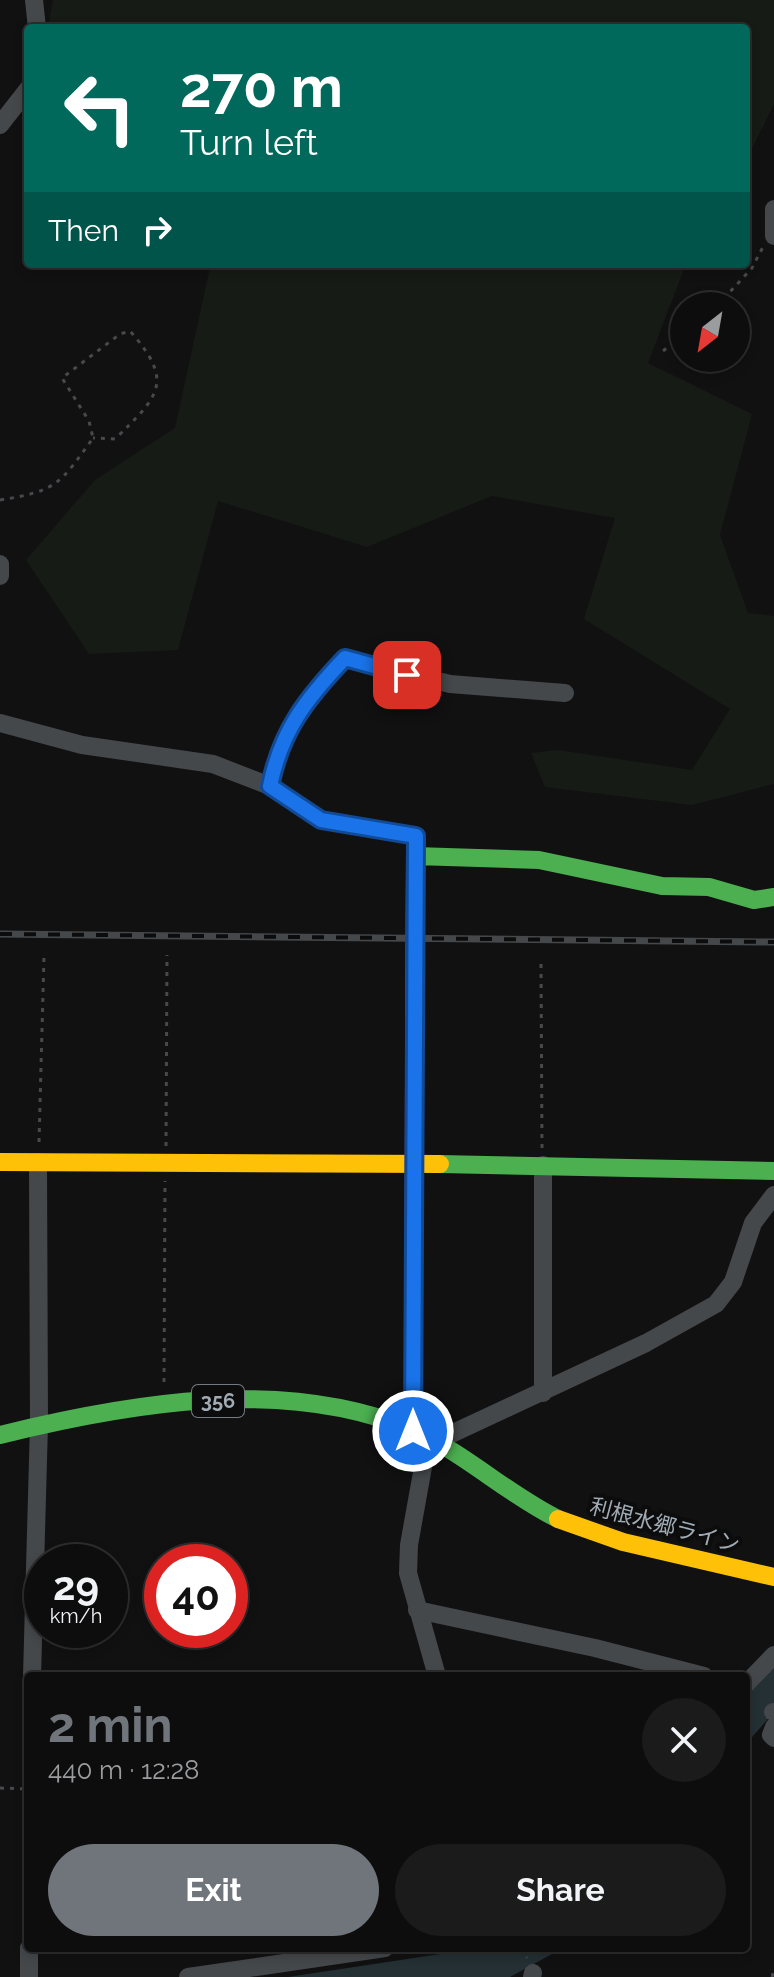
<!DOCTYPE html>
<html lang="en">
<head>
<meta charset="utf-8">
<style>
  :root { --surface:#0d0d0e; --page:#1b1b1c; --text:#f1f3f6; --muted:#9a9c9e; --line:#2d2d2e; --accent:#6f757b }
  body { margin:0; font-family:Raleway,"Noto Sans JP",sans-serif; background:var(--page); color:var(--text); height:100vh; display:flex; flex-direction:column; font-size:30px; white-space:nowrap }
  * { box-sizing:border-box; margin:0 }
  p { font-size:26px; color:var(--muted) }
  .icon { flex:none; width:44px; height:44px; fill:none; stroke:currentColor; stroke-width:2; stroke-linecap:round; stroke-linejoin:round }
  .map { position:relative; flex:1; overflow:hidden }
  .details { position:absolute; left:24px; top:1672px; width:726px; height:280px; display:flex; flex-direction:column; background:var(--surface); border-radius:8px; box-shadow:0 4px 12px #0003,0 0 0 2px var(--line) }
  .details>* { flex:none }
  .top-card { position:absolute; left:24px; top:24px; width:726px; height:244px; border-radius:8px; box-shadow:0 4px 12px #0003,0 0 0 2px var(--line); background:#00695c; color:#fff; overflow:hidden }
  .needle { width:52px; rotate:211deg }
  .buttons { position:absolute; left:670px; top:292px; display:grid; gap:16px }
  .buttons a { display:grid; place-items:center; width:80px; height:80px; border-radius:50%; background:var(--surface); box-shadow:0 4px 12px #0003,0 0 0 2px var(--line); font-size:40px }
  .speed { position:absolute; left:24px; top:1544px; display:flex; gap:16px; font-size:40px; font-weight:700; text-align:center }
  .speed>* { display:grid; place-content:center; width:104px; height:104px; border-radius:50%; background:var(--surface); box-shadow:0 4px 12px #0003,0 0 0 2px var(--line); line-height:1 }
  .speed small { font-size:20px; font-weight:400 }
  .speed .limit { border:12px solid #d22; background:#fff; color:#111 }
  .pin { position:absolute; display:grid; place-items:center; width:68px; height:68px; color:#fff; margin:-34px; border-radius:16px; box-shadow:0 4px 12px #0006 }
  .me { position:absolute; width:88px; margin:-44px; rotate:0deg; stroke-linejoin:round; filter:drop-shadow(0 0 6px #0008) }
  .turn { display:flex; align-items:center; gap:28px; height:168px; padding:0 24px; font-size:36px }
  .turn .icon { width:104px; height:104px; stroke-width:2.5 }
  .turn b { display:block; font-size:56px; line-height:68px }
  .then { display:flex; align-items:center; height:76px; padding:0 24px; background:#0003; gap:16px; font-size:30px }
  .round { display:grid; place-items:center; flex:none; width:84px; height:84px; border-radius:42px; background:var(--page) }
  .headline { display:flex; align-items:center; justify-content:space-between; height:136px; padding:0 24px }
  h1 { font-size:48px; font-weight:700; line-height:60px; color:var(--accent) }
  .cta { display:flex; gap:16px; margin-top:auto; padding:16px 24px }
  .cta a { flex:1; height:92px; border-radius:48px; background:var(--accent); color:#fff; font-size:32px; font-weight:700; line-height:92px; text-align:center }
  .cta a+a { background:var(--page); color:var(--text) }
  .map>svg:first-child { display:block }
  .green { fill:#161b16 }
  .water { fill:#243034 }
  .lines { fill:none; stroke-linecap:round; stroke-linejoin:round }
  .path { stroke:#47494c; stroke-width:3; stroke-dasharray:4 6; stroke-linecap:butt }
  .street { stroke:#45484b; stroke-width:18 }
  .fast { stroke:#4caf50; stroke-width:18 }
  .slow { stroke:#ffc107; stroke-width:18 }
  .jam { stroke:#c62828; stroke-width:18 }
  .rail-casing { stroke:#45484a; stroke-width:7 }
  .rail { stroke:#0c0c0d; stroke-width:4; stroke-dasharray:12; stroke-linecap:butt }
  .route-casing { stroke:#114b97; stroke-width:20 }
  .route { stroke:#1a73e8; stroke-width:14 }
  .labels { text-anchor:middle; stroke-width:8; stroke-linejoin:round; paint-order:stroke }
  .shield { fill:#0c0c0d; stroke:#747b82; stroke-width:2 }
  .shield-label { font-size:20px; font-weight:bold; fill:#a1abb4 }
  .street-label { font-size:22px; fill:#a1abb4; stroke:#0c0c0d }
</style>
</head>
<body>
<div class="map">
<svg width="774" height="1977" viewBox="0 0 774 1977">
  <rect width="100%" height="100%" fill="#111112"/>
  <g class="green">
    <polygon points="53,0 774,0 774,104 746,161 746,28 48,28"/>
    <polygon points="334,264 686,264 648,363 752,414 720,535 748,613 774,616 774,784 692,805 545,787 531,753 558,750 692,770 730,709 584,619 615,518 492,496 367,547 218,501 178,650 89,654 26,560 95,480 175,428 210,267"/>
  </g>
  <g class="water">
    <polygon points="774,1663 774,1712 746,1744 746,1695"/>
    <polygon points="480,1948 563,1948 510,1977 288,1977"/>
  </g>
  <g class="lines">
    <g class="path">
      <polyline points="717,306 752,268 764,245"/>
      <polyline points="663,351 684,334"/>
      <path d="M 0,500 C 57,491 60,484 93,438 L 89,421 L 62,378 L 120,334 L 130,331 C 175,382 159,396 115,439 L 93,438"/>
      <polyline points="541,964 542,1148"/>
      <polyline points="39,1142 44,956"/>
      <polyline points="166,1146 167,955"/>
      <polyline points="164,1382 165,1181"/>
      <polyline points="0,1788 28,1789"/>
      <polyline points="522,1948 527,1958"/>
      <polyline points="772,1977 774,1969"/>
    </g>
    <g class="street">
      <polyline points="34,0 37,28"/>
      <polyline points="0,125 28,89"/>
      <polyline points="774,209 774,236"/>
      <polyline points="0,564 0,576"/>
      <polyline points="0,723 82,745 213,764 270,786 321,820 416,836 415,856"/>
      <path d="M 270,786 C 281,731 306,699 345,658 L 450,684 L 565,693"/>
      <polyline points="543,1165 543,1393"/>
      <polyline points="428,1439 409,1545 408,1573 437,1676"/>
      <polyline points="434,1442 646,1343 716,1304 733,1282 753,1223 774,1195"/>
      <polyline points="417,1610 595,1648 704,1676"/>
      <polyline points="32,1676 39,1424 38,1162"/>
      <polyline points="746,1684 774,1655"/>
      <polyline points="773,1712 774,1712"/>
      <polyline points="774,1727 771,1735 774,1738"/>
      <polyline points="29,1977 29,1948"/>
      <polyline points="188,1977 385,1948"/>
      <polyline points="532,1977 533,1973"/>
    </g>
    <g class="fast">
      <polyline points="414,1080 415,856 539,860 662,886 709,887 754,900 774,897"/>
      <polyline points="440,1164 774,1171"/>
      <path d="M 0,1435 C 129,1403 285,1376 413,1430 C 465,1453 507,1494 558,1519"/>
    </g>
    <g class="slow">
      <polyline points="0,1162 440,1164"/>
      <polyline points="558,1519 623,1542 774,1577"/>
    </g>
    <polyline class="jam" points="413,1431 414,1080"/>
    <g class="rail-casing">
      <polyline id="rail" points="0,934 774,942"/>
    </g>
    <use href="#rail" class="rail"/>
  </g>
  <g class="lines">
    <g class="route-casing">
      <path id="route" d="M 407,675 L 345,658 C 306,699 281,731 270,786 L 321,820 L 416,836 L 413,1431"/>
    </g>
    <use href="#route" class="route"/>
  </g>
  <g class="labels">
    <rect class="shield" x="192" y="1385" width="52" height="32" rx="6"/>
    <g class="shield-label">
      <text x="218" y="1408">356</text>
    </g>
    <g class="street-label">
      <text transform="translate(665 1525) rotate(15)" y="8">利根水郷ライン</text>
    </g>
  </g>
</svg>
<div class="buttons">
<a><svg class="needle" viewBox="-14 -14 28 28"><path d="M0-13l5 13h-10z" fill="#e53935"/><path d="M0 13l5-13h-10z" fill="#9a9c9e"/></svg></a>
</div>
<div class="speed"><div>29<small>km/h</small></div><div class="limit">40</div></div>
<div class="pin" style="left:407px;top:675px;background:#d93025"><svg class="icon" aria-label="arrive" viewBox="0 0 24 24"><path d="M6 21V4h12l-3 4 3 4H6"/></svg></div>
<svg class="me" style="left:413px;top:1431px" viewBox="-20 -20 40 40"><circle r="17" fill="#1a73e8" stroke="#fff" stroke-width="3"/><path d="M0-11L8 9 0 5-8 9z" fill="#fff"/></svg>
<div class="top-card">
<div class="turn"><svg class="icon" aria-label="left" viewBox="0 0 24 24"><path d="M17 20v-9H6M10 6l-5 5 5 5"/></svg><div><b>270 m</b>Turn left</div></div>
<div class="then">Then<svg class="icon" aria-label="right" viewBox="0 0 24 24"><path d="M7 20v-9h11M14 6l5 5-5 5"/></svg></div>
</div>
<section class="details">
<div class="headline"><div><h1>2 min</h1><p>440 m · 12:28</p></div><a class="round"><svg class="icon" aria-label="close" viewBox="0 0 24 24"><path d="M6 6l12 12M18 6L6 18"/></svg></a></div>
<div class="cta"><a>Exit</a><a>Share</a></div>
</section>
</div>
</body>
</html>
